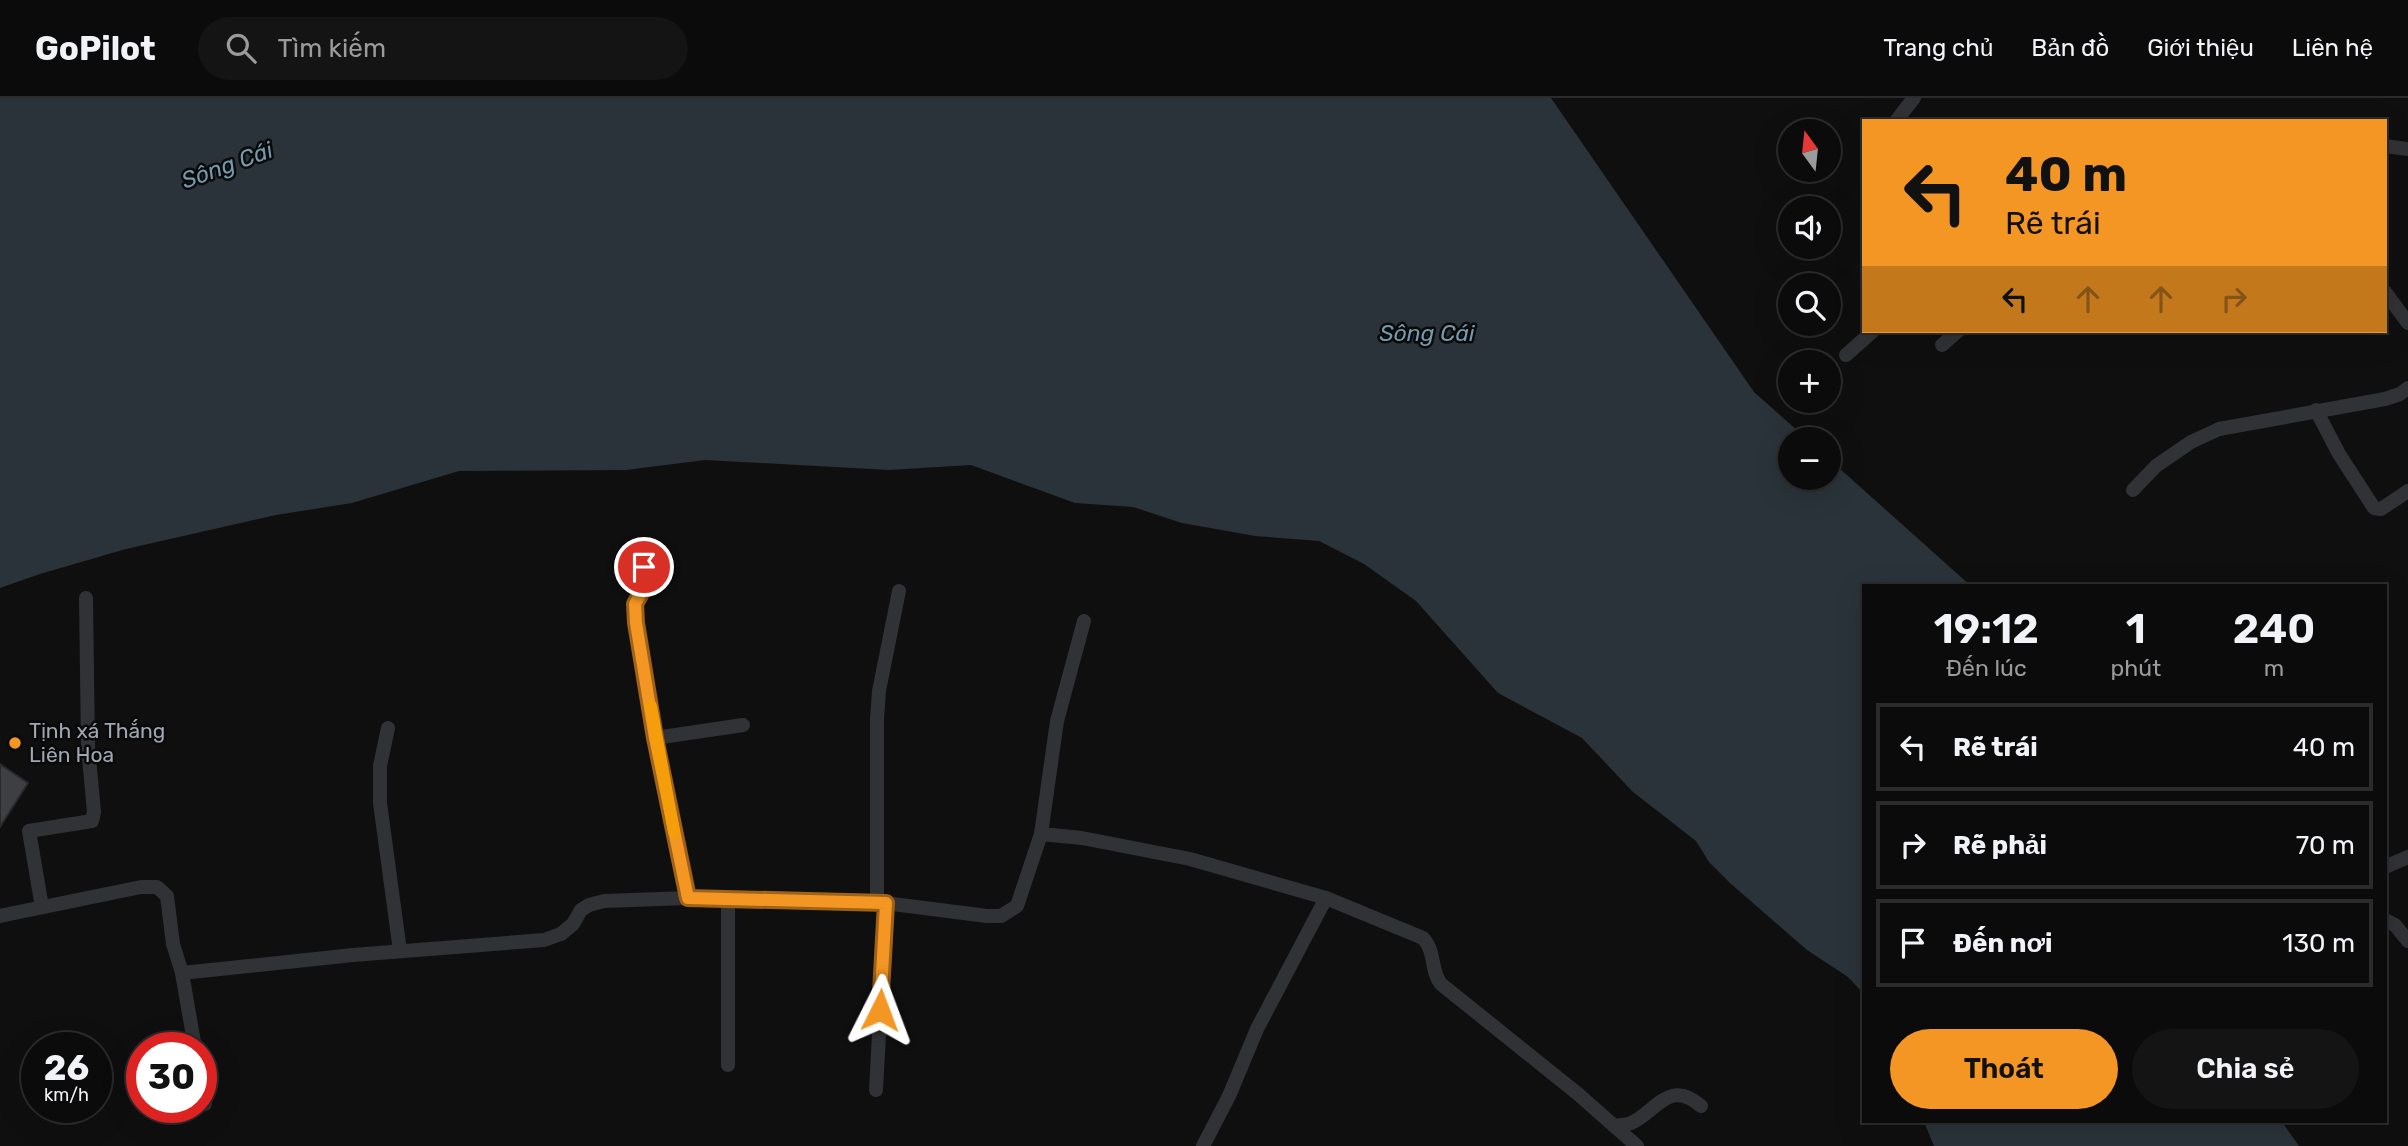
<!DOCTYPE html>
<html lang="vi">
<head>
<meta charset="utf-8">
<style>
  :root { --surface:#0b0b0c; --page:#141415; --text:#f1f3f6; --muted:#9a9b9d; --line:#2b2b2d; --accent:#f49624 }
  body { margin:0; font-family:Rubik,sans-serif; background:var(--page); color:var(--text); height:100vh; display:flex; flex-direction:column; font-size:26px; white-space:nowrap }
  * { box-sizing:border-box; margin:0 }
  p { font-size:23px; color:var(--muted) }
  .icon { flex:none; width:38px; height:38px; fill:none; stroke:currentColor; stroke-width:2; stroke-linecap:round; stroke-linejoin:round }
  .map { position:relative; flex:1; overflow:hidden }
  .details { position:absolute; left:1862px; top:486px; width:525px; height:539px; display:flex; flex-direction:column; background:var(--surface); border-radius:0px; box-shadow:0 7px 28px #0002,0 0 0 2px var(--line) }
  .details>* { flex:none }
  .top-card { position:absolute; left:1862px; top:21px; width:525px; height:214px; border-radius:0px; box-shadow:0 7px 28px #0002,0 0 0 2px var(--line); background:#f49624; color:#111; overflow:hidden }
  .needle { width:46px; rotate:345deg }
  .tools { position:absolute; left:1778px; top:21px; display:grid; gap:14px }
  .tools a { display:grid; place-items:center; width:63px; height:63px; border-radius:50%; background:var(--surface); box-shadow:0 7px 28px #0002,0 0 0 2px var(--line); font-size:35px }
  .speed { position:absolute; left:21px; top:934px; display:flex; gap:14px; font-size:35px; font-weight:700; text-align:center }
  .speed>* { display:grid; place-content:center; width:91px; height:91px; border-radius:50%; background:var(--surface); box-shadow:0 7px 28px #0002,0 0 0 2px var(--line); line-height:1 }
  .speed small { font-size:18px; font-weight:400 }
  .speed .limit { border:10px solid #d22; background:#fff; color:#111 }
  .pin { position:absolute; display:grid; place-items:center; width:60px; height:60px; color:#fff; margin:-30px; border:4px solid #fff; border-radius:50%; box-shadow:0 2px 7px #0007 }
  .me { position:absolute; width:77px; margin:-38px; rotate:3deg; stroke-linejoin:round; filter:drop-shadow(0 0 5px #0008) }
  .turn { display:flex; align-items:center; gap:24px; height:147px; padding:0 28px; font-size:32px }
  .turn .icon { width:91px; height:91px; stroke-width:2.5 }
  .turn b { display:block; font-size:49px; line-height:60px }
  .lanes { display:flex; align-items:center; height:66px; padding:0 28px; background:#0003; justify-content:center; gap:35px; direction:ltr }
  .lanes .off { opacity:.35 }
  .eta { display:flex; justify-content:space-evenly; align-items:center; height:119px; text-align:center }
  .eta b { font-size:42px; font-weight:600; line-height:49px }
  .button { display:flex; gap:14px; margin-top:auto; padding:14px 28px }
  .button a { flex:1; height:80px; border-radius:42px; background:var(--accent); color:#111; font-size:28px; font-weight:600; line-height:80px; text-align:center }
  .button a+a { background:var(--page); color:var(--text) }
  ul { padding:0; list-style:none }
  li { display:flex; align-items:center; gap:21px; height:88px; margin:0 14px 10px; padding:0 14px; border:4px solid var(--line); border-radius:0px }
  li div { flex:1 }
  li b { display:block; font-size:26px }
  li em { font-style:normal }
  header { display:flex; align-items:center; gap:42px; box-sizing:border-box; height:98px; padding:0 35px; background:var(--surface); border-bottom:2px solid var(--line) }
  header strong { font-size:33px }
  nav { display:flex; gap:38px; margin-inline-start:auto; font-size:24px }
  .search { width:490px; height:63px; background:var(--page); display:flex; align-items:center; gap:18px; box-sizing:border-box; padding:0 24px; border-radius:38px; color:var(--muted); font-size:26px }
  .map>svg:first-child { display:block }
  .water { fill:#293339 }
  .building { fill:#3e3f43; stroke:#29292c; stroke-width:2 }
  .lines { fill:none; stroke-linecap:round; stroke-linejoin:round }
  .minor { stroke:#303235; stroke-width:14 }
  .route-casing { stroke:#9f6217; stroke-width:18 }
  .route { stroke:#f49624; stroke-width:12 }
  .slow { stroke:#f59e0b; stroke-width:12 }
  .poi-dot { fill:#f49624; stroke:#0a0a0b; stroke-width:2.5 }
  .labels { text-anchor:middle; stroke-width:5; stroke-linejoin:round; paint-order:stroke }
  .poi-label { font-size:21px; fill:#a0a7b2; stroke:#0a0a0b; text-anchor:start }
  .water-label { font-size:23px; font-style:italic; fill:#759aae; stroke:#0a0a0b }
</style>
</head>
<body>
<header>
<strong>GoPilot</strong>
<div class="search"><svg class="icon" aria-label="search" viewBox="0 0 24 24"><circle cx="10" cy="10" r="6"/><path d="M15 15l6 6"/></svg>Tìm kiếm</div>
<nav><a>Trang chủ</a><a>Bản đồ</a><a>Giới thiệu</a><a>Liên hệ</a></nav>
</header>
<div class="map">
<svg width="2408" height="1048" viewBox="0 0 2408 1048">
  <rect width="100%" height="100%" fill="#0f0f10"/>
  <g class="water">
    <polygon points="0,0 1551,0 1754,294 1807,341 1790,341 1790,380 1829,380 1829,361 1971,488 1864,488 1864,896 1848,879 1807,852 1730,785 1709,764 1696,743 1633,694 1582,640 1498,595 1416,503 1364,466 1319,443 1255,438 1182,425 1133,409 1075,405 971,367 889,372 705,362 626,372 459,373 352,405 276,417 126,451 40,476 0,490"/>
    <polygon points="1924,1024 2282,1024 2299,1048 1934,1048"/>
  </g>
  <polygon class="building" points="0,666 28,685 0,729"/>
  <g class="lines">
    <g class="minor">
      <polyline points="1896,23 1914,0"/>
      <polyline points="2385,48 2408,51"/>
      <polyline points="2385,194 2408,225"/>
      <polyline points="1942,247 1958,233"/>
      <polyline points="1846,257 1873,233"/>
      <polyline points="2316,312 2339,356 2374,410 2381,411 2408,393"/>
      <polyline points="2133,392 2156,368 2191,344 2219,331 2385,301 2400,296 2408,290"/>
      <polyline points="644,452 642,493 635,506 636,525 655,640 688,800"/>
      <polyline points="388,630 380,668 380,705 400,853"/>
      <polyline points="655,640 743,627"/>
      <polyline points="1041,736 1057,623 1084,523"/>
      <polyline points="2385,769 2408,759"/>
      <polyline points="728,801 728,967"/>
      <polyline points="877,804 877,621 879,593 899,493"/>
      <polyline points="42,809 29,733 92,723 94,714 88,649 86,500"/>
      <polyline points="0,818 141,789 157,789 167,798 173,846 182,875 353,857 544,842 561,836 573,826 581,812 589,807 604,803 688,800 877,804 987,818 1001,818 1017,808 1041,736 1082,740 1190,761 1326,800"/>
      <polyline points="2385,822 2395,827 2408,843"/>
      <polyline points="182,875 195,950"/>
      <polyline points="201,985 205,1006"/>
      <polyline points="876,992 886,805"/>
      <path d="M 1614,1028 C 1619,1027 1626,1027 1631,1025 C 1656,1014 1669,980 1701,1008"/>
      <path d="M 1203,1048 L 1229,998 L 1257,931 L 1326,800 L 1423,840 C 1436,854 1430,872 1441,886 L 1578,996 L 1637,1048"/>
    </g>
  </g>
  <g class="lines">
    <g class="route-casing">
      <polyline id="route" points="644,469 642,493 635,506 636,525 655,640 688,800 886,805 880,912"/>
    </g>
    <use href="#route" class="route"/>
    <polyline class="slow" points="651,608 674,734"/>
  </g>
  <circle class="poi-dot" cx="15" cy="645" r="7"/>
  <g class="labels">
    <g class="poi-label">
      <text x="29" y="640">Tịnh xá Thắng<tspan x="29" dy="24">Liên Hoa</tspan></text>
    </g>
    <g class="water-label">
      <text transform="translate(227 67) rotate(-20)" y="8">Sông Cái</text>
      <text x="1427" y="243">Sông Cái</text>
    </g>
  </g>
</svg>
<div class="tools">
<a><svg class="needle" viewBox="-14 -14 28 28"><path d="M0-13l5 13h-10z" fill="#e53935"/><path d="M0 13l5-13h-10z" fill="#9a9b9d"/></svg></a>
<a><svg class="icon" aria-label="sound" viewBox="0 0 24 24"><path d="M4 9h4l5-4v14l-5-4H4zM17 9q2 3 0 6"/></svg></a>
<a><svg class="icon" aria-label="search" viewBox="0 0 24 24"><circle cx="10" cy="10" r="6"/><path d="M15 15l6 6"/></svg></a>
<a>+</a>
<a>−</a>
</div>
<div class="speed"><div>26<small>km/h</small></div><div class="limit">30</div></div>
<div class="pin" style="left:644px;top:469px;background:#d93025"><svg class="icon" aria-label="arrive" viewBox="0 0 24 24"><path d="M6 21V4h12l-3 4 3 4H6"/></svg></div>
<svg class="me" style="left:880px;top:912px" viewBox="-20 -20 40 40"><path d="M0-17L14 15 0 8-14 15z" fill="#f49624" stroke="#fff" stroke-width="4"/></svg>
<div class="top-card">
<div class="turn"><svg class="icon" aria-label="left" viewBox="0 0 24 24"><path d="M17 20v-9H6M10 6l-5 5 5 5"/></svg><div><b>40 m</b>Rẽ trái</div></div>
<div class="lanes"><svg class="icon" aria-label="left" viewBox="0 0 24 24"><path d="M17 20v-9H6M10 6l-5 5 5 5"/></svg><svg class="icon off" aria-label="ahead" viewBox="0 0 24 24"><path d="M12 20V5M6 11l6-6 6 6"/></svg><svg class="icon off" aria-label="ahead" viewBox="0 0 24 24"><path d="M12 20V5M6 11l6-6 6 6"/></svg><svg class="icon off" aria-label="right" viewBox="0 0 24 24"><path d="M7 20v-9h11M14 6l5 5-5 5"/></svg></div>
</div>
<section class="details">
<div class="eta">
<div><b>19:12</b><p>Đến lúc</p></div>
<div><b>1</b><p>phút</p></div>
<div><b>240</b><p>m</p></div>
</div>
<ul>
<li><svg class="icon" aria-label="left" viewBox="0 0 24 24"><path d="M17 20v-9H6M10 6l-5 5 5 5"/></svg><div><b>Rẽ trái</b></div><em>40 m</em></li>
<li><svg class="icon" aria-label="right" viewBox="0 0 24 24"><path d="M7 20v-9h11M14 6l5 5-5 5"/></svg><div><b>Rẽ phải</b></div><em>70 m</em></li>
<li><svg class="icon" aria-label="arrive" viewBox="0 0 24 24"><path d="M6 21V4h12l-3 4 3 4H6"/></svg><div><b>Đến nơi</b></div><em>130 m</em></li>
</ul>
<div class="button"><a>Thoát</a><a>Chia sẻ</a></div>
</section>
</div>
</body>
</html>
